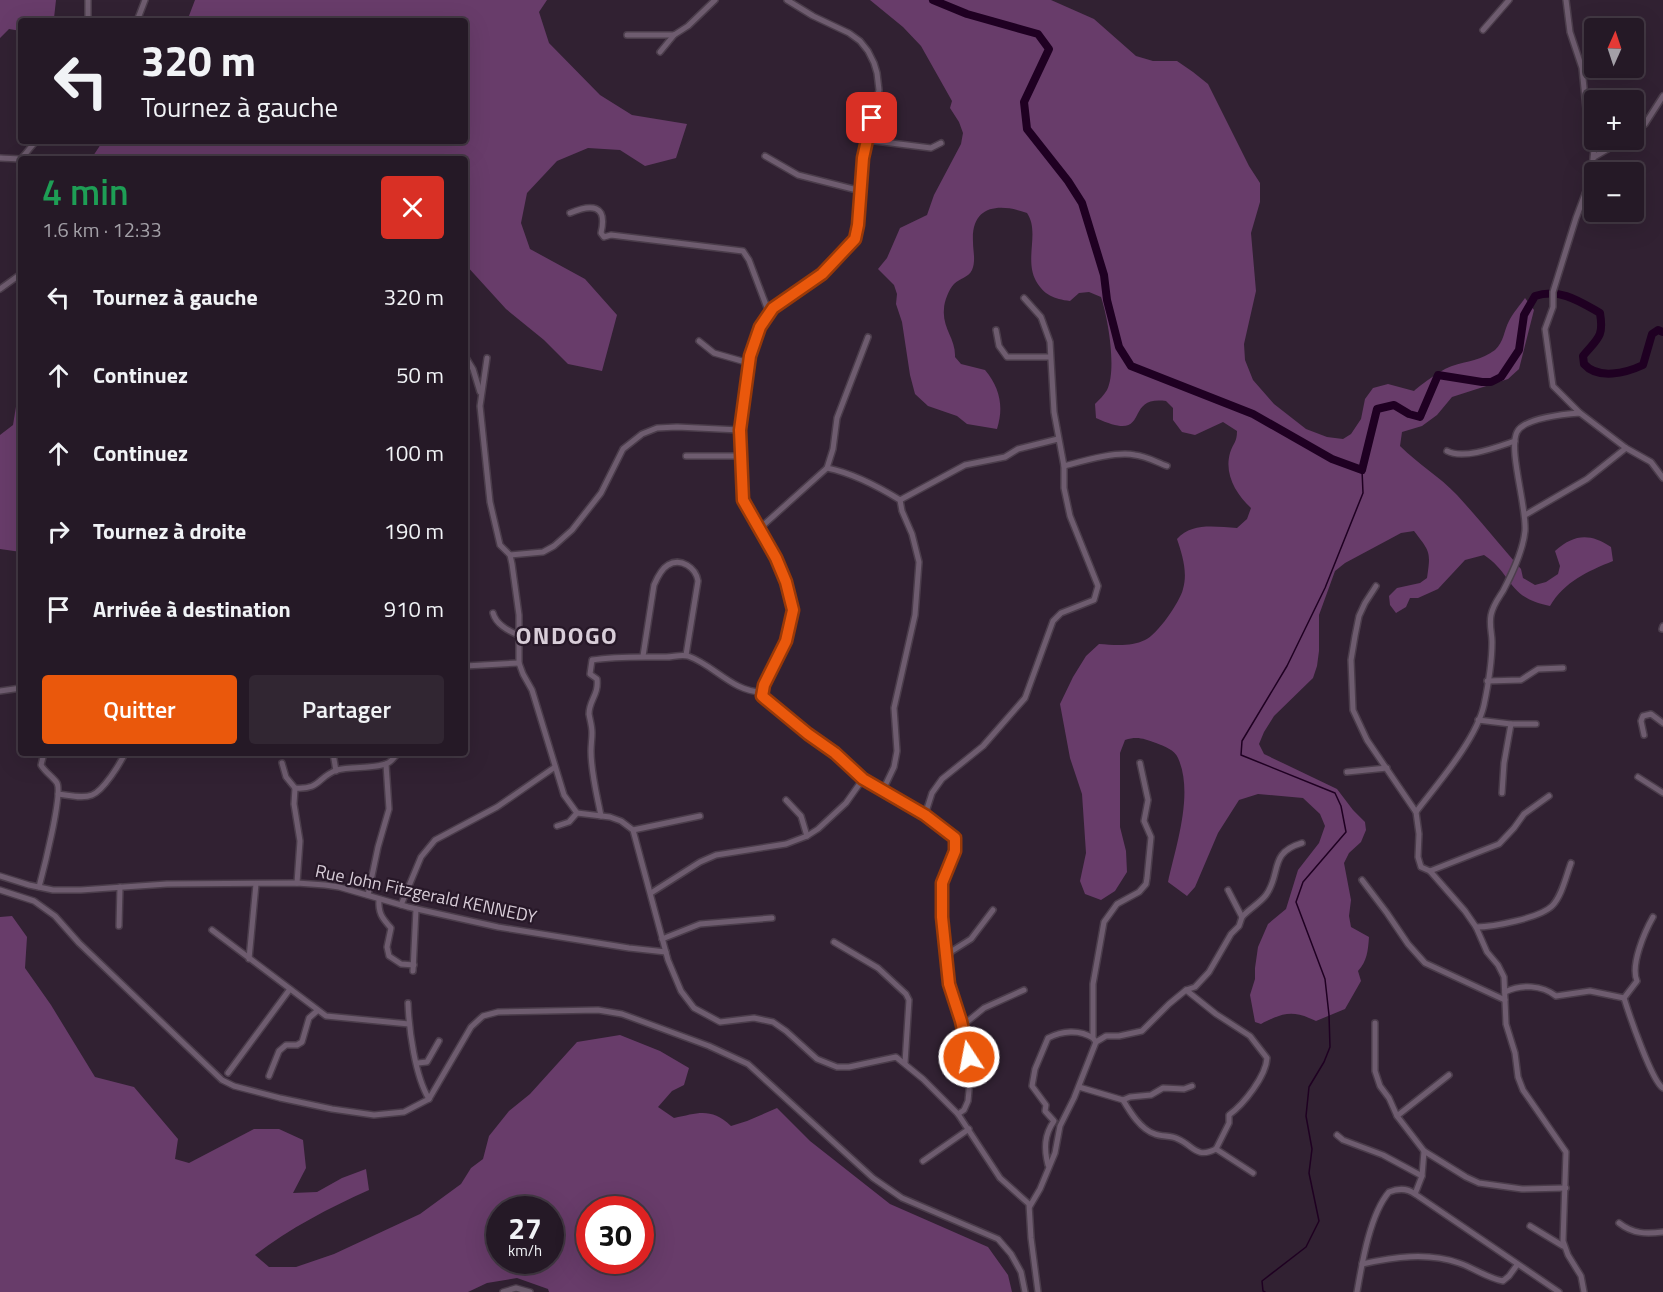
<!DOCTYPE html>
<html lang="fr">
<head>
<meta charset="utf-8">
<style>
  :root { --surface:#251926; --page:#312632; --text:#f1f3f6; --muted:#a3a0a7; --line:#423843; --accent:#ea580c }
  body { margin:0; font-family:"Titillium Web",sans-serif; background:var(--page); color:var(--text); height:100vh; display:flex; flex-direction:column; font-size:22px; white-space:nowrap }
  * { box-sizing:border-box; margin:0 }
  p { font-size:20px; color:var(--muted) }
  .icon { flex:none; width:33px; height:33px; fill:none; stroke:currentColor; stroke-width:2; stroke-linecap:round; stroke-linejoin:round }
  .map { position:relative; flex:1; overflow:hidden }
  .drawer { position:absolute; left:18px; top:156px; width:450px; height:600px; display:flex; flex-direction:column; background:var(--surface); border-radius:6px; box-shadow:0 6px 24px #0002,0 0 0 2px var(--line) }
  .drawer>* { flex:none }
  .top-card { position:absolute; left:18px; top:18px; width:450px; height:126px; border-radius:6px; box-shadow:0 6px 24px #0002,0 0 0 2px var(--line); background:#251926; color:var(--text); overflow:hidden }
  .needle { width:39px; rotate:3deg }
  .buttons { position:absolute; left:1584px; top:18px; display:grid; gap:12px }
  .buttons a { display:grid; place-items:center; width:60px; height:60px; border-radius:6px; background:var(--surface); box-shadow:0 6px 24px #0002,0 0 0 2px var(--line); font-size:30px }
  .speed { position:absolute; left:486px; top:1196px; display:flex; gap:12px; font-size:30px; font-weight:700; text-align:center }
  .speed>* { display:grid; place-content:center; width:78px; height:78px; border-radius:50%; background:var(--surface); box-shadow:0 6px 24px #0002,0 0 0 2px var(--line); line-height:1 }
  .speed small { font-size:15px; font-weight:400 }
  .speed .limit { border:9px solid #d22; background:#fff; color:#111 }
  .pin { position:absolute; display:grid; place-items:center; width:51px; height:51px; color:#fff; margin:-26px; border-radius:12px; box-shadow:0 3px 9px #0006 }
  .me { position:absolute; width:66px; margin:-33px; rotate:349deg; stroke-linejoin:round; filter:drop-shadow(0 0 4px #0008) }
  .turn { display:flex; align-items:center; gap:21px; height:126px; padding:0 24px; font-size:27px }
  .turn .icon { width:78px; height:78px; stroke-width:2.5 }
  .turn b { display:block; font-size:42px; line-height:51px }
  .round { display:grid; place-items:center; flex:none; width:63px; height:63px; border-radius:6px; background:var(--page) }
  .head { display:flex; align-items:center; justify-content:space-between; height:102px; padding:0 24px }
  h1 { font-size:36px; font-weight:600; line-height:45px; color:#1e9e55 }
  .action { display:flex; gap:12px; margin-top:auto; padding:12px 24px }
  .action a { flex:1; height:69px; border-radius:6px; background:var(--accent); color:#fff; font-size:24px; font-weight:600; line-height:69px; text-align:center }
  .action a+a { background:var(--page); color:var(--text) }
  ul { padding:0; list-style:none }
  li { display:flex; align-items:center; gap:18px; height:78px; padding:0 24px }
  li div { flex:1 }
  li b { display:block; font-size:22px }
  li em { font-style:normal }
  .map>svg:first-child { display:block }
  .green { fill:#683c6a; fill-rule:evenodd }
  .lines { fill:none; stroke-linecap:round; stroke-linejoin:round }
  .stream { stroke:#1f0022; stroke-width:1.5 }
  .river { stroke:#1f0022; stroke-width:8 }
  .minor-casing { stroke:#4b3d4b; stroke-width:8 }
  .minor { stroke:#6e5c6f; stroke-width:5 }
  .route-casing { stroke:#983908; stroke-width:15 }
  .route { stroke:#ea580c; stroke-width:10 }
  .labels { text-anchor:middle; stroke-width:4.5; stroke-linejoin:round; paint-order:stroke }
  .street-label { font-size:18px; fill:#d8cdd8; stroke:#271828 }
  .district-label { font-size:24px; font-weight:bold; letter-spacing:1.5px; fill:#d8cdd8; stroke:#271828 }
</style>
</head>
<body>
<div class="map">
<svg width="1663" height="1292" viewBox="0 0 1663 1292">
  <rect width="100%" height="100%" fill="#312132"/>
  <g class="green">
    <polygon points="0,0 56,0 54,18 51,21 21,21 21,31 9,29 0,38"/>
    <polygon points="195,0 547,0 539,12 549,43 600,95 632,115 687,124 676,158 645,166 620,150 588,148 557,161 527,193 521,223 530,249 585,279 617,315 602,371 568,364 544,340 506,309 465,264 465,159 91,159 103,141 465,141 465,21 187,21"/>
    <path d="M 870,0 L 1051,0 L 1094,19 L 1136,56 L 1153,61 L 1177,61 L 1193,72 L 1208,84 L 1249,166 L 1260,183 L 1260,202 L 1251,233 L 1256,291 L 1244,344 L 1245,360 L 1253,380 L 1274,404 L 1306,429 L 1327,437 L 1343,439 L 1351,434 L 1361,419 L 1365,399 L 1373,388 L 1388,384 L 1414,391 C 1422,384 1442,369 1452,366 C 1467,361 1482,360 1495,350 C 1504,342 1504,330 1509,321 C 1513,313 1520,305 1525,298 L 1534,310 L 1519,369 L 1508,379 L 1452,397 L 1437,415 L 1422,426 L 1402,432 L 1400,446 C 1418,464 1439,476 1457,495 C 1479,519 1500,545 1521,569 L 1523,578 L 1535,585 L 1546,582 L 1558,574 L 1560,566 L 1555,551 C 1574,534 1590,533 1611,547 L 1613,561 C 1588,571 1564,582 1550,606 C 1507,598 1513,574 1484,555 L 1465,560 L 1438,589 L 1418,598 L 1410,598 L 1406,607 L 1396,613 L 1390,605 L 1389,596 L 1397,588 L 1420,583 L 1427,578 C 1431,551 1430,552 1414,531 L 1401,533 L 1388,540 L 1345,563 L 1335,571 L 1319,615 L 1319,651 L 1317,666 L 1313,678 L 1274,716 L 1264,732 L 1259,744 L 1264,754 L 1337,789 L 1353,810 L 1365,822 L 1366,830 L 1361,842 L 1349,853 L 1344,863 L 1351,900 L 1349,916 L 1351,927 L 1369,937 C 1368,951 1367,961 1358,971 L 1361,981 L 1345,1009 L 1316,1021 C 1293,1010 1284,1012 1261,1024 L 1255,1022 L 1250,995 L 1255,979 L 1255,968 L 1258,947 L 1268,924 L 1286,909 L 1298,870 L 1319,843 L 1325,826 L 1320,814 L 1303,798 L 1258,794 L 1239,800 L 1218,833 L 1195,887 L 1187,896 L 1168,882 C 1176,846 1194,793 1178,758 C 1175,750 1164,746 1156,743 C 1144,739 1138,736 1125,740 L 1120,753 L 1120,827 L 1126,851 L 1127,872 L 1115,891 L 1101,900 L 1085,894 L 1080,881 L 1086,853 L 1082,794 L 1070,758 L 1060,704 L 1073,677 L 1086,656 L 1099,644 C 1114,645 1131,647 1145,640 C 1157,635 1180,602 1183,589 C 1188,572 1182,554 1177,539 C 1192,522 1216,527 1237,528 L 1247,519 L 1251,508 C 1236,494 1224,474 1230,453 C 1233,443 1237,443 1237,431 L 1223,422 L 1195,435 L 1182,432 L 1173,420 L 1173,408 L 1166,401 C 1121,395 1154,445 1096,418 L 1095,404 C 1099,400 1104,395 1107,390 C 1117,370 1108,318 1101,297 L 1089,292 L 1079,293 L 1070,301 C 1054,299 1044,295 1036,281 C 1024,259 1040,232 1027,213 C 999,203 971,205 973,242 C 973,251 976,261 972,270 C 968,278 960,278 954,284 C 949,289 944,302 944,309 C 942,328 956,339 955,357 L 961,364 L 985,370 C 1000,388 1004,407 997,429 L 967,424 L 957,416 L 928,406 L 915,394 L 910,375 L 902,322 L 896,304 L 897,294 L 894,285 L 878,269 L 887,258 L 900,228 L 927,215 L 934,195 L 961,144 L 963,133 L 959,122 L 950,108 L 952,101 L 921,46 L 903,27 Z"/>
    <polygon points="21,376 21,552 0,549 0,435 13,425"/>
    <path d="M 12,916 L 27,937 L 25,968 L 51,1005 L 95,1077 L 134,1087 L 178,1139 L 175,1159 L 189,1163 L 254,1129 L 279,1129 L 303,1140 L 306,1168 L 293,1193 L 317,1192 L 342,1178 L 366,1169 L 369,1190 C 329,1208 290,1228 255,1255 L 269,1267 L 296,1267 L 334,1254 L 420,1214 L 461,1184 L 471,1168 L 483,1159 L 489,1136 L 509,1111 L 530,1094 L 577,1042 L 620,1035 L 660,1051 L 689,1068 L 684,1085 L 672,1091 L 658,1107 L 674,1118 C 698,1113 711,1107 731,1126 L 747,1121 L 777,1108 L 810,1141 L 890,1204 L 988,1247 L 1008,1275 L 1012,1292 L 549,1292 L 548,1289 L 517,1278 L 487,1283 L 468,1292 L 0,1292 L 0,917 ZM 500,1209 L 550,1209 L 550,1260 L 500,1260 ZM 590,1209 L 640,1209 L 640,1260 L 590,1260 Z"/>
  </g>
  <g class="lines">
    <polyline class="stream" points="1265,1292 1263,1291 1262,1281 1306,1247 1319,1221 1309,1173 1312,1149 1306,1116 1309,1087 1324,1062 1330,1047 1329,1015 1325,979 1296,902 1303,882 1346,832 1341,806 1335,793 1241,755 1242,741 1287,666 1325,588 1363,493 1362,470"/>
    <path class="river" d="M 933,0 L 967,14 L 1038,34 L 1049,49 L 1024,102 L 1027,129 L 1068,181 L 1082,203 L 1104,275 L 1107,300 L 1119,347 L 1131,366 L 1253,414 L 1332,459 L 1362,470 L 1377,409 L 1394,405 L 1409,414 L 1420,417 L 1438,375 L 1482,382 L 1491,382 L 1501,377 L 1519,350 L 1524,315 L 1535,296 C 1560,288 1579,301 1600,313 C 1604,337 1598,338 1583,356 L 1584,364 C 1598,380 1626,373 1643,365 L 1652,334 L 1658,330 L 1663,332"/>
    <g class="minor-casing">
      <g id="minor">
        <polyline points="787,0 813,16 849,33 860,41 868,51 874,63 877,73 879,90 863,157 858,225 855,239 822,274 773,308 760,327 750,356 740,430 743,500 776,558 786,582 793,610 786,641 764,685 762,696 808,734 835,753 863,779 925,815 955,838 955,851 942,883 942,917 949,984 961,1021 971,1068 968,1101 964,1110 958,1114"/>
        <polyline points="1566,0 1570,32 1582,68 1587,118 1594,138"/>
        <polyline points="88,21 88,0"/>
        <polyline points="137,21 145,0"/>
        <polyline points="1483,30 1509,0"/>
        <polyline points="627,35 674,35 688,26 715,0"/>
        <polyline points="660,52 674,35"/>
        <polyline points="1634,132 1645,124 1663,96"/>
        <polyline points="867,140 931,148 941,143"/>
        <polyline points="765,156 798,175 861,191"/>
        <polyline points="1594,157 1623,140"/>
        <polyline points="0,158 21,159 36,141"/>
        <path d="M 570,213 C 591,204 608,204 601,233 L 604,237 L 611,235 L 743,251 L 749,260 L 769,313"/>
        <polyline points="0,289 18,276"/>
        <polyline points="996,330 999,346 1007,357 1050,357"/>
        <polyline points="699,341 714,353 749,363"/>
        <polyline points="465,356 473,369 480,392"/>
        <polyline points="487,358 480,406 490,502 500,545 510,555 512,564 519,615 519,663 523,674 532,690 564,795 577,813"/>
        <polyline points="1580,413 1553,386 1545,329 1553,307 1553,292 1576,218 1591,178 1595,140"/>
        <path d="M 1447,451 C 1464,460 1497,447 1515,441"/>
        <polyline points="686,456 742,456"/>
        <path d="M 1064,466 C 1083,461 1116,451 1135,455 C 1146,456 1156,462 1167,466"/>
        <path d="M 827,468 C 852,473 879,487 900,500 L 902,511 L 912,534 L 919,562 L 915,615 L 894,708 L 897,751 L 894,767 L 883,790"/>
        <polyline points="900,500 965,465 1005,457 1018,449 1058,439"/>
        <polyline points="1525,515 1587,479 1626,448"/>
        <polyline points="759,529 827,468 833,449 837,418 868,337"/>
        <polyline points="510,555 543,552 554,546 572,530 601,493 623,449 642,434 657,428 677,427 740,430"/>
        <polyline points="1376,586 1365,603 1359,616 1355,636 1351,660 1353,710 1367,740 1416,812 1419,834 1418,857 1421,867 1430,871 1465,911 1476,927 1487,952 1498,965 1504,977 1506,1024 1515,1053 1518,1077 1523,1090 1566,1152 1563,1241 1568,1255 1581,1276 1584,1292"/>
        <path d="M 493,613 C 496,624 507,630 518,635"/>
        <polyline points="1662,629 1663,626"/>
        <path d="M 643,656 L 654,585 C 657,578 661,569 668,565 C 681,557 696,568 698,581 L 686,655"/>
        <polyline points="465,666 519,663"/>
        <polyline points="1487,681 1521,680 1538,669 1563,668"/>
        <polyline points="0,691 21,688"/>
        <polyline points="1478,720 1511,724 1536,724"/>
        <polyline points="1644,735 1641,721 1643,716 1651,714 1663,723"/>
        <polyline points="333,753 336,771"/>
        <path d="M 282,763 L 286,777 L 295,788 C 321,790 317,777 337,770 C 350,766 377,769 388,763 C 392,761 395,756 398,753"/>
        <polyline points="1347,772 1387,768"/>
        <polyline points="1638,777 1663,793"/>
        <polyline points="295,788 294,804 300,841 297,883"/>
        <polyline points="1502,793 1504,763 1511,724"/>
        <path d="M 58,794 C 69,795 82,799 92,795 C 103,791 120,764 125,753"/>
        <polyline points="786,800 801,816 807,836"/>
        <path d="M 1416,812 C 1438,783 1476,740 1484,705 C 1488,686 1492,662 1492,642 C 1492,633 1489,625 1491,615 C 1493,605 1498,599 1503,591 C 1512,574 1523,551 1525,531 C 1527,507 1508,450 1517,432 C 1524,418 1566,414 1580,413 L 1626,448 L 1651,462 L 1663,478"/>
        <polyline points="925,815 932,793 942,779 983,746 1025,698 1053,621 1061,613 1094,600 1098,586 1070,516 1064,488 1064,466 1054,412 1050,342 1041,317 1024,298"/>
        <path d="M 601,816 C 597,795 591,773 591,751 C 591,745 592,739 592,733 C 592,726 590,720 589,714 C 589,700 599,695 597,679 L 590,674 L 592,660 C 616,656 641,657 666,657 C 673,657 681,654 688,656 C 714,665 733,692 762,692"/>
        <polyline points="557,826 569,822 577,813 610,817 621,821 633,830 668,960 681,991 694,1008 720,1022 754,1018 773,1022 786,1031 817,1059 837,1067 849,1067 896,1057 923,1079 958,1114 1000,1178 1029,1204 1031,1238 1038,1292"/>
        <polyline points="633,830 700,816"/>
        <polyline points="1430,871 1499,844 1514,828 1524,814 1549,796"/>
        <polyline points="0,876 29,885 53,890 81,890 167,884 297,883 325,885 339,887 408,907 498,927 629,948 666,952"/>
        <polyline points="1362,880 1387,913 1408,944 1425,963 1505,1000"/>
        <path d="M 39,887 C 43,872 63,794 57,783 C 53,777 45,772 41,765 L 44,753"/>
        <polyline points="0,890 34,901 55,916 79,943 222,1080 234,1086 280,1098 332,1109 374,1115 404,1112 429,1099 471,1027 483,1016 498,1012 598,1010 622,1014 709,1046 748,1064 873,1178 902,1198 998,1239 1011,1254 1021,1272 1025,1292"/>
        <polyline points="651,893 700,862 716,855 786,844 807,836 818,829 846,803 863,779"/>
        <polyline points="368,895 378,847 389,809 386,764"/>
        <path d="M 379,899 C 378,913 382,918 391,928 L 387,947 L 389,956 L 401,964 L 414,965"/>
        <polyline points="401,905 421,857 435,840 497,807 555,767"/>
        <path d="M 1242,917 C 1249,909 1260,903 1266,895 C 1282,873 1268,853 1302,843"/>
        <path d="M 1653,917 C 1645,931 1630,965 1637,981 L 1624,998 C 1629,1014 1652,1082 1663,1088"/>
        <polyline points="119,926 120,887"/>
        <path d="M 1476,927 C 1493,927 1540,918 1552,906 C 1562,896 1566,876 1571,863"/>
        <polyline points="212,930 326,1016 409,1024"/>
        <polyline points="662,939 700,924 772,918"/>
        <polyline points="834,942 878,968 906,994 909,1000 905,1063"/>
        <polyline points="947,957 952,951 971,939 993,910"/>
        <polyline points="249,959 256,884"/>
        <polyline points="413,971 416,909"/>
        <path d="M 1505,992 C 1521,984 1542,985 1556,996 L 1590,991 L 1624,998"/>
        <path d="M 408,1003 C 409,1030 415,1076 429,1099"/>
        <polyline points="1375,1023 1375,1071 1380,1086 1389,1098 1397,1116 1424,1151 1466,1177 1479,1183 1522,1189 1566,1188"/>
        <polyline points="962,1026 984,1008 1024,990"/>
        <polyline points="1096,1042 1093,1038 1093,984 1104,922 1117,904 1139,892 1146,884 1147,878 1151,837 1144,821 1148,800 1140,763"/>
        <polyline points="418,1063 427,1062 439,1041"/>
        <polyline points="228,1073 290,989"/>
        <polyline points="269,1076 279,1051 286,1045 297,1045 302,1042 309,1018 317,1011"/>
        <polyline points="1079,1087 1123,1100 1130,1097 1151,1095 1163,1088 1184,1089 1192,1086"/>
        <path d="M 1123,1100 C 1130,1112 1141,1130 1155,1134 C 1162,1137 1171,1135 1178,1139 C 1194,1146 1196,1159 1216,1149 L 1229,1123 L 1229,1115 C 1244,1104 1266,1076 1267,1058 L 1250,1036 L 1216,1014 L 1186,990"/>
        <polyline points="1397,1116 1449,1075"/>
        <polyline points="1337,1135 1343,1140 1383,1155 1422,1176"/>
        <polyline points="1216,1149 1253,1173"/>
        <polyline points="923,1161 969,1129"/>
        <path d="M 1048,1165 C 1044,1149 1044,1135 1054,1121 L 1045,1111 L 1046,1105 L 1032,1086 L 1035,1069 L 1048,1038 C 1062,1031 1079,1029 1093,1038"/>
        <polyline points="1415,1194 1422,1176 1424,1151"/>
        <polyline points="1030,1206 1040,1189 1055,1153 1060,1126 1074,1098 1096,1042 1106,1036 1119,1036 1142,1031 1169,1004 1186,990 1195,987 1209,972 1231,934 1239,926 1242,917 1228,890"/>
        <path d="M 1619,1223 C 1633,1234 1646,1234 1663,1232"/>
        <polyline points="1530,1226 1563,1246"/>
        <path d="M 1362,1264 C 1394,1257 1427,1252 1459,1263 C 1474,1268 1487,1278 1503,1281 L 1509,1276 L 1517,1265"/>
        <polyline points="503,1292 516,1288 530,1292"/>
        <path d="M 1357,1292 C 1362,1263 1370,1214 1389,1192 C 1399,1188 1407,1188 1415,1194 L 1559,1292"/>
      </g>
    </g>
    <use href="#minor" class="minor"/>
  </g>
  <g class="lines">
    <g class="route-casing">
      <polyline id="route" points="872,118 863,158 858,225 855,239 822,274 773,308 760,327 750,356 740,430 743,500 776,558 786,582 793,610 786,641 764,685 762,696 808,734 835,753 863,779 925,815 955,838 955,851 942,883 942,917 949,984 961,1021 969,1057"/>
    </g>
    <use href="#route" class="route"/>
  </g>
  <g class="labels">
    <g class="street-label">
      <text transform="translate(426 894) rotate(12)" y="6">Rue John Fitzgerald KENNEDY</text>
    </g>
    <g class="district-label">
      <text x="567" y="644">ONDOGO</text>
    </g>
  </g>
</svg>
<div class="buttons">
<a><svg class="needle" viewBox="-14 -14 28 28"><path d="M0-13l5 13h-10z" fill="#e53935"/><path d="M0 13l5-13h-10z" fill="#a3a0a7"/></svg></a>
<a>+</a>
<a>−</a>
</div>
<div class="speed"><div>27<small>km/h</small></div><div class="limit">30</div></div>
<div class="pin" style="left:872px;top:118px;background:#d93025"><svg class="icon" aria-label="arrive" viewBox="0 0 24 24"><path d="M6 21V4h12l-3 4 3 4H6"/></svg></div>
<svg class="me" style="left:969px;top:1057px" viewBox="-20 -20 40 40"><circle r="17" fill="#ea580c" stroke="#fff" stroke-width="3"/><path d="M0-11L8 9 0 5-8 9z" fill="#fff"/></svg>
<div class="top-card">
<div class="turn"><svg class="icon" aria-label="left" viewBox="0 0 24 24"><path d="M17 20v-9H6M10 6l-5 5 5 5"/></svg><div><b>320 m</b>Tournez à gauche</div></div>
</div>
<section class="drawer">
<div class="head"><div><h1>4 min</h1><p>1.6 km · 12:33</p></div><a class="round" style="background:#d93025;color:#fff"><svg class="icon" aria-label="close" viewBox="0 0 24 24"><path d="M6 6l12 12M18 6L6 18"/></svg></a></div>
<ul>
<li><svg class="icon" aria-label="left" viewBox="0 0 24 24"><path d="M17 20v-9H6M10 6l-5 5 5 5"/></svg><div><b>Tournez à gauche</b></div><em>320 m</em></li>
<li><svg class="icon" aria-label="ahead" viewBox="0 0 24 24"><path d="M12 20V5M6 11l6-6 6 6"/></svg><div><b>Continuez</b></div><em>50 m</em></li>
<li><svg class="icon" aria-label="ahead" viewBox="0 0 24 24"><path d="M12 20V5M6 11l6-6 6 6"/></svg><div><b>Continuez</b></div><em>100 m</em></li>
<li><svg class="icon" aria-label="right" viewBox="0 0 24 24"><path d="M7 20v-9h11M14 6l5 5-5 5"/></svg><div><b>Tournez à droite</b></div><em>190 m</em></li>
<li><svg class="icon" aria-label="arrive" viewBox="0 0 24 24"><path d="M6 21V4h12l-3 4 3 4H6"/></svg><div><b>Arrivée à destination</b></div><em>910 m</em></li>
</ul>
<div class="action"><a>Quitter</a><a>Partager</a></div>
</section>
</div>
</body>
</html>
